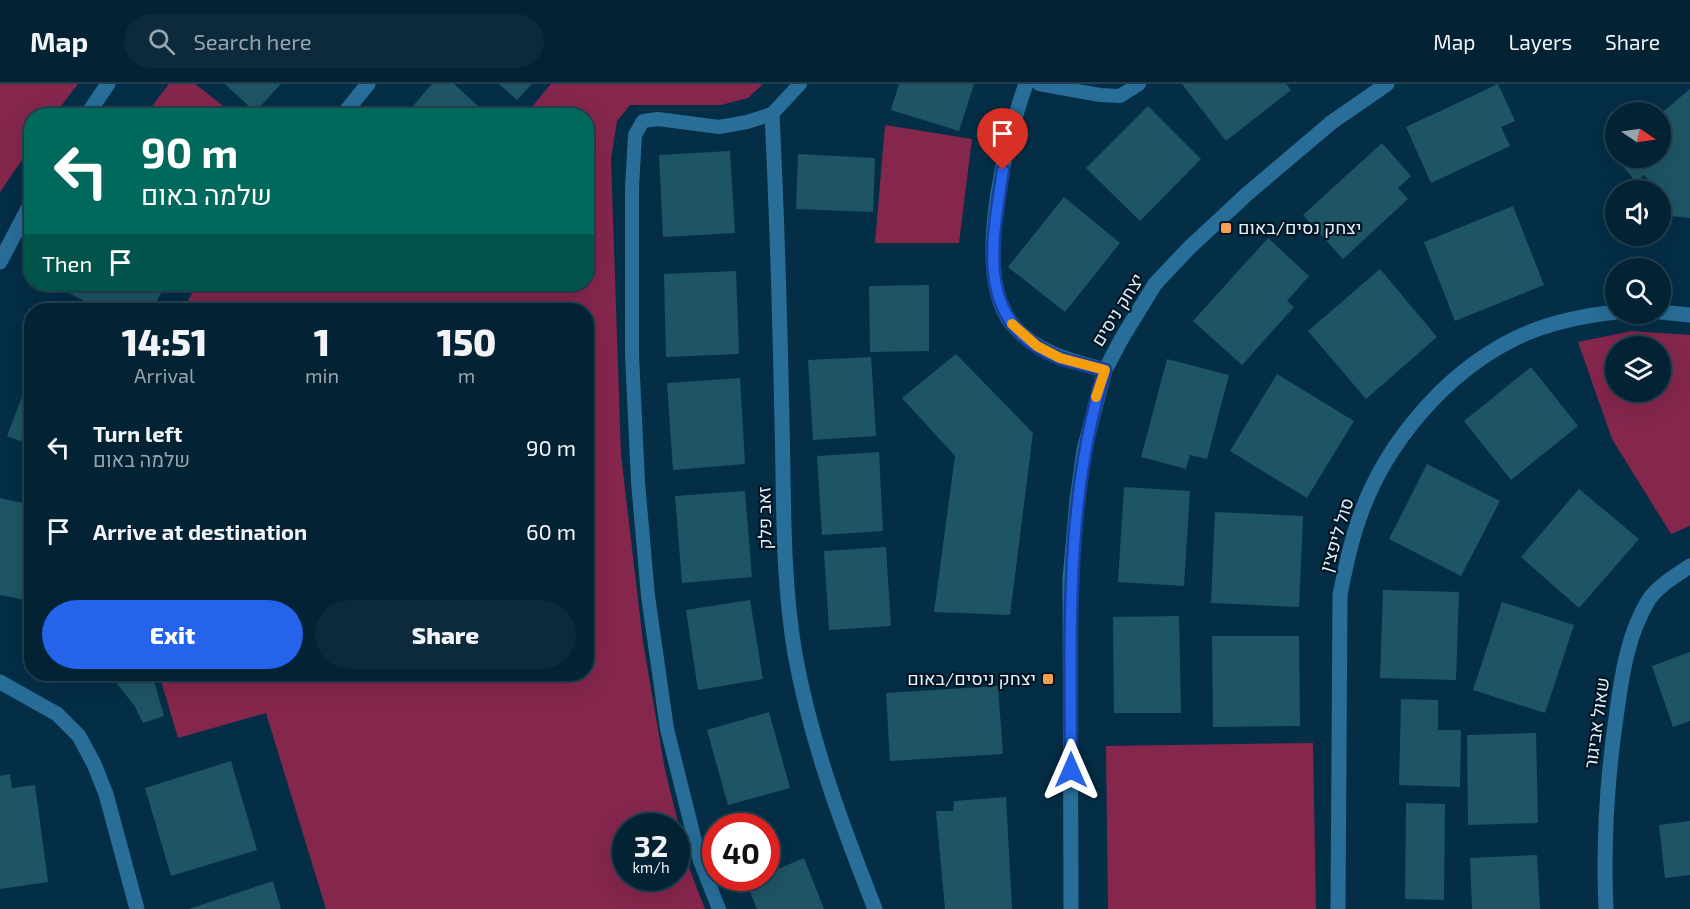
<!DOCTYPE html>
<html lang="en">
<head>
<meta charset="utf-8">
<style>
  :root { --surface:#032234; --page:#0d2a3c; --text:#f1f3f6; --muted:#97a4ac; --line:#243f4f; --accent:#2563eb }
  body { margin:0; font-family:"Exo 2",Heebo,sans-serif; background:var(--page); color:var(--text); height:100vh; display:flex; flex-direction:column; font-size:22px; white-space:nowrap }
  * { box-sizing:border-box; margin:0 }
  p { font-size:20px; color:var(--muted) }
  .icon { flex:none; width:33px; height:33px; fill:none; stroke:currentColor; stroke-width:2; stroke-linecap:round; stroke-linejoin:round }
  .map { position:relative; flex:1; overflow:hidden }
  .sheet { position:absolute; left:24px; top:219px; width:570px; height:378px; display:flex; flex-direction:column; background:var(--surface); border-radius:24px; box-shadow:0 6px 24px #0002,0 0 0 2px var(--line) }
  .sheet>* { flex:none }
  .top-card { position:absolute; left:24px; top:24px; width:570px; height:183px; border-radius:24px; box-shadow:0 6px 24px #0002,0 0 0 2px var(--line); background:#00695c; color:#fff; overflow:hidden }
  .needle { width:39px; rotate:103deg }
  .controls { position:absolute; left:1605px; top:18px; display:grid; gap:12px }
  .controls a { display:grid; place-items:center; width:66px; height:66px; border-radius:50%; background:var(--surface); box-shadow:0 6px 24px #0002,0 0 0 2px var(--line); font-size:30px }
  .speed { position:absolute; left:612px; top:729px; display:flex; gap:12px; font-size:30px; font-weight:700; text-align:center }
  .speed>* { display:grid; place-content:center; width:78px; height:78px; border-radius:50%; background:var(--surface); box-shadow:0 6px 24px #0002,0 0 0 2px var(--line); line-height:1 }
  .speed small { font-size:15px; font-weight:400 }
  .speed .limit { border:9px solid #d22; background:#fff; color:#111 }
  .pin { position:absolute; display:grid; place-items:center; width:51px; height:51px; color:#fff; margin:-62px -26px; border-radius:50% 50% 50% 0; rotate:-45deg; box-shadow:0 0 6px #0007 }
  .pin .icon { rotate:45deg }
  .me { position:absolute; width:66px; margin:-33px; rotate:0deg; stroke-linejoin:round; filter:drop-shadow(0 0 4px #0008) }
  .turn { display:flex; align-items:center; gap:21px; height:126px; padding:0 18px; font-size:27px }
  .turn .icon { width:78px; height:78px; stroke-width:2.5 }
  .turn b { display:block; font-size:42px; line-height:51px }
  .then { display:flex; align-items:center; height:57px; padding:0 18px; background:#0003; gap:12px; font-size:22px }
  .eta { display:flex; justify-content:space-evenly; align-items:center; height:102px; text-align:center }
  .eta b { font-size:36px; font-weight:800; line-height:42px }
  .primary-button { display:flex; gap:12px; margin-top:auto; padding:12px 18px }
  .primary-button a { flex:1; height:69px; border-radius:36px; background:var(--accent); color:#fff; font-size:24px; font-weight:800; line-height:69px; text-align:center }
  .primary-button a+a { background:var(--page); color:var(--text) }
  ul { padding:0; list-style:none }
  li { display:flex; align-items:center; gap:18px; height:84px; padding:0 18px }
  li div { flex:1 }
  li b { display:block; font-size:22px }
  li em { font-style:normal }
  header { display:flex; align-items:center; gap:36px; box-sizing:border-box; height:84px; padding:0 30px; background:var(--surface); border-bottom:2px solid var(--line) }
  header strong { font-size:28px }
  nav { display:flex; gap:33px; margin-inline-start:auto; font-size:21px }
  .search { width:420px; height:54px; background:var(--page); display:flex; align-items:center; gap:15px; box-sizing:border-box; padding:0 21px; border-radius:33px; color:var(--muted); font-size:22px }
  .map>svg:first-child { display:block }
  .green { fill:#85264d; fill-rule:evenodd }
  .building { fill:#1e5565 }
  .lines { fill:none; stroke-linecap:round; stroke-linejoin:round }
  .service { stroke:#286e99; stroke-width:14 }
  .minor { stroke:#286e99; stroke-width:15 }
  .tertiary { stroke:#286e99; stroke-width:15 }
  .route-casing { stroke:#184099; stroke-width:15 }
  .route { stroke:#2563eb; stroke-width:10 }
  .slow { stroke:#f59e0b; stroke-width:10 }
  .poi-dot { fill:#fa9f4f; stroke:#021523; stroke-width:2 }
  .labels { text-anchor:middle; stroke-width:4.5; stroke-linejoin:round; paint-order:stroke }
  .poi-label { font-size:18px; fill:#e1f1fd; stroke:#021523; text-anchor:start }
  .street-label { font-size:18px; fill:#e1f1fd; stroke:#021523 }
</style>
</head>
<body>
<header>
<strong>Map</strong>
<div class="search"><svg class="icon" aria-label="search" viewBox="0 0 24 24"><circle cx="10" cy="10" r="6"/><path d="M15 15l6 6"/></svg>Search here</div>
<nav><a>Map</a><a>Layers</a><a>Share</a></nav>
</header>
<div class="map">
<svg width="1690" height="825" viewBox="0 0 1690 825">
  <rect width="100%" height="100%" fill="#042e46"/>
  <g class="green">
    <polygon points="0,0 78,0 54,31 32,32 31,63 0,108"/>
    <polygon points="169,0 195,0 235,31 145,31"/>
    <path d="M 551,0 L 763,0 L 748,14 L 721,21 L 630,21 L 617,37 L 611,75 L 621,371 L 643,558 L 665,686 L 690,786 L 705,825 L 326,825 L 266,629 L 178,654 L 159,590 L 586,590 L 586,226 L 183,226 L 197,200 L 586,200 L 586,32 L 525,31 ZM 676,742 L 676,794 L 626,794 L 626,742 Z"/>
    <polygon points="885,41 972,55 959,159 875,159"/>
    <path d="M 1632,247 L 1690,251 L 1690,442 L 1671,450 L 1612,355 L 1578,258 ZM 1616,262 L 1660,262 L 1660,308 L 1616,308 Z"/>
    <polygon points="1313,659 1316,825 1108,825 1106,662"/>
  </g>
  <g class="building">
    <polygon points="225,0 281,0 255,28"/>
    <polygon points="432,0 454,0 489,32 404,32"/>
    <polygon points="499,0 532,0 517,16"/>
    <polygon points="899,0 974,0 959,47 891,26"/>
    <polygon points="1182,0 1286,0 1291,6 1226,57"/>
    <polygon points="1498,0 1515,37 1501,43 1510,62 1431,99 1406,43"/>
    <polygon points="1690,5 1690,134 1660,131 1660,106 1657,106 1644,91 1636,98 1616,74 1660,74 1660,30"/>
    <polygon points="1148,22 1201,75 1140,137 1086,84"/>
    <polygon points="1382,59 1411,92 1398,104 1408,115 1343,175 1303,131"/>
    <polygon points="730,67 735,149 663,153 659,71"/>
    <polygon points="798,70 875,74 873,128 796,125"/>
    <polygon points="1064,113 1120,159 1065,228 1008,183"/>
    <polygon points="1513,122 1544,201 1455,237 1424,158"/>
    <polygon points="1268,154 1309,192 1287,217 1294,223 1242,281 1193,237"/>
    <polygon points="1380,185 1437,253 1366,315 1308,247"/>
    <polygon points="736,187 739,270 666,273 664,190"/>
    <polygon points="70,200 166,200 152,226 101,226 65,207"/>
    <polygon points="929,201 929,267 870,268 869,202"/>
    <polygon points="956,270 1033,349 1010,531 934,528 955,372 902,314"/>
    <polygon points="871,273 876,352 813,356 808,276"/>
    <polygon points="1167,275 1229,291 1207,375 1190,371 1186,385 1141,373"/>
    <polygon points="1531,283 1578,342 1511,396 1464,337"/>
    <polygon points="32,287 32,361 7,352"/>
    <polygon points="1277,290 1354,337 1307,414 1230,367"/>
    <polygon points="740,294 745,380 673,386 667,299"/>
    <polygon points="879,368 883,447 822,451 817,372"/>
    <polygon points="1427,380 1500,417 1461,492 1389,455"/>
    <polygon points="1124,403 1190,407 1184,502 1118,498"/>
    <polygon points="1579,405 1639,455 1579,524 1521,473"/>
    <polygon points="745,407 752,493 682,499 675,412"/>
    <polygon points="0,414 32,421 32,517 0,511"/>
    <polygon points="1215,428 1303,432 1299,523 1211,519"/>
    <polygon points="886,463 891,542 829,546 824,467"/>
    <polygon points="1383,506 1459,508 1456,596 1380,594"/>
    <polygon points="750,516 763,595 698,606 686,526"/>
    <polygon points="1502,518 1574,541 1545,629 1473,606"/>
    <polygon points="1179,532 1181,629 1114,629 1113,533"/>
    <polygon points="1212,552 1299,552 1300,642 1213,643"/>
    <polygon points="1690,568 1690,637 1673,643 1652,582"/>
    <polygon points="109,590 152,590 164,632 143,639 134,621"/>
    <polygon points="998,602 1003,670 890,677 886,609"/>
    <polygon points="1401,615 1438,616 1438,646 1461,646 1460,703 1399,701"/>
    <polygon points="769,628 790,704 728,721 707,646"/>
    <polygon points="1536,649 1538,739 1468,741 1467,651"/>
    <polygon points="231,677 257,766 171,792 145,704"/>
    <polygon points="10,690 12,704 35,701 48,798 0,805 0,692"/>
    <polygon points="1006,713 1012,825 945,825 936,727 953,727 954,717"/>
    <polygon points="1406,719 1445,720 1444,816 1405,815"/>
    <polygon points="1690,737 1690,791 1665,794 1659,741"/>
    <polygon points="1537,771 1540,825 1472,825 1470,774"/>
    <polygon points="804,774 824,825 757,825 746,798 757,794 766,794 766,790"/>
    <polygon points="273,797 281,825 189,825"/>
  </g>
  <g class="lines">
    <g class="service">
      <polyline points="1039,0 1100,11 1120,12 1139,0"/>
      <polyline points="719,825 700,777 667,645 648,512 638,398 632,271 632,104 635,51 643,37 658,35 719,43 747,38 772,30 800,0"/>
    </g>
    <g class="minor">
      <path d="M 1026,0 C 1006,56 971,190 1012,240 C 1036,269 1071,277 1105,286"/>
      <path d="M 772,30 C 777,133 780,236 782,339 C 784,415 782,494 795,570 C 811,659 842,741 875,825"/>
      <polyline points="342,32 368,0"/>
      <polyline points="1660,228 1690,231"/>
      <polyline points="0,598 57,630 79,652 94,680 106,710 137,825"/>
      <path d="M 1338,825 L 1340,511 C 1345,485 1350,460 1359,435 C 1384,361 1444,290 1514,255 C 1546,239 1580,232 1616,228"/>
      <path d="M 1606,825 C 1603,759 1607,693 1617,627 C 1622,590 1628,550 1648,517 C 1656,503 1677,491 1690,482"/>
    </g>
    <g class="tertiary">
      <polyline points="86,32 108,0"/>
      <polyline points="0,178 32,117"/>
      <polyline points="1071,825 1070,496 1077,416 1084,366 1105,286 1122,254 1155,200 1189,164 1247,110 1332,38 1387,0"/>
    </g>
  </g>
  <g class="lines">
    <g class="route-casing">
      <path id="route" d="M 1003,86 C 992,159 973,240 1060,274 C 1074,279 1090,282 1105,286 C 1064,417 1071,550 1071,686"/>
    </g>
    <use href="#route" class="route"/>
    <polyline class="slow" points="1012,240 1037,262 1060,274 1105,286 1096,313"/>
  </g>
  <g class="poi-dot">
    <rect x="1220" y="138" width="12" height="12" rx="3"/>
    <rect x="1042" y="589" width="12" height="12" rx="3"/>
  </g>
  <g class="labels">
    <g class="poi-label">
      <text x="1238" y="150">יצחק נסים/באום</text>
      <text x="1036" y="601" text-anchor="end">יצחק ניסים/באום</text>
    </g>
    <g class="street-label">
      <text transform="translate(1118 226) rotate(-58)" y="6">יצחק ניסים</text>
      <text transform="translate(765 434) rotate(-91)" y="6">זאב פלק</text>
      <text transform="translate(1337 451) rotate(-73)" y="6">סול ליפצין</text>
      <text transform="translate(1597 639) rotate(-82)" y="6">שאול אביגור</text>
    </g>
  </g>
</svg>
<div class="controls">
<a><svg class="needle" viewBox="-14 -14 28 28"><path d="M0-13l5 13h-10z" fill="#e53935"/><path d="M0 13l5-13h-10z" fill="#97a4ac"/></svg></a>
<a><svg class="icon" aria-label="sound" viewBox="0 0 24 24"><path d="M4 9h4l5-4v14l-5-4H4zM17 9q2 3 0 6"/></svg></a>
<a><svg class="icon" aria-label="search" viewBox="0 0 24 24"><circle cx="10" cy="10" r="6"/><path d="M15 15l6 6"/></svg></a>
<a><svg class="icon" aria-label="layers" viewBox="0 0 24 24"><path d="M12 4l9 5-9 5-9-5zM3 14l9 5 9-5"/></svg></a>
</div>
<div class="speed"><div>32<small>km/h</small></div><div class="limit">40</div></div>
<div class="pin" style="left:1003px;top:86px;background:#d93025"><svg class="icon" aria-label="arrive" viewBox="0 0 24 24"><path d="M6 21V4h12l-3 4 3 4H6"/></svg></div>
<svg class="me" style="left:1071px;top:686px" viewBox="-20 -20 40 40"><path d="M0-17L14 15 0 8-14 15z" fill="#2563eb" stroke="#fff" stroke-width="4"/></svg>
<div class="top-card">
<div class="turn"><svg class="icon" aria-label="left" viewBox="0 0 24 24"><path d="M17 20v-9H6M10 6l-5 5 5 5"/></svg><div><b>90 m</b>שלמה באום</div></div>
<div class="then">Then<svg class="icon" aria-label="arrive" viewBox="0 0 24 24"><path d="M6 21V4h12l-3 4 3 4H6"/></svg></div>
</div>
<section class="sheet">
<div class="eta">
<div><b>14:51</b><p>Arrival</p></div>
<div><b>1</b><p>min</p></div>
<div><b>150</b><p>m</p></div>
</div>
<ul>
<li><svg class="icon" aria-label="left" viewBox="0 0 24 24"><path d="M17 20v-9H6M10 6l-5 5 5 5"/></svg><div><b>Turn left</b><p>שלמה באום</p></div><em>90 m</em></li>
<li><svg class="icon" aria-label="arrive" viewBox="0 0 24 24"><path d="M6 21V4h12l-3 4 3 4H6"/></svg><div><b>Arrive at destination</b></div><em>60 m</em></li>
</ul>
<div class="primary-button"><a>Exit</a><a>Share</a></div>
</section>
</div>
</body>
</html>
